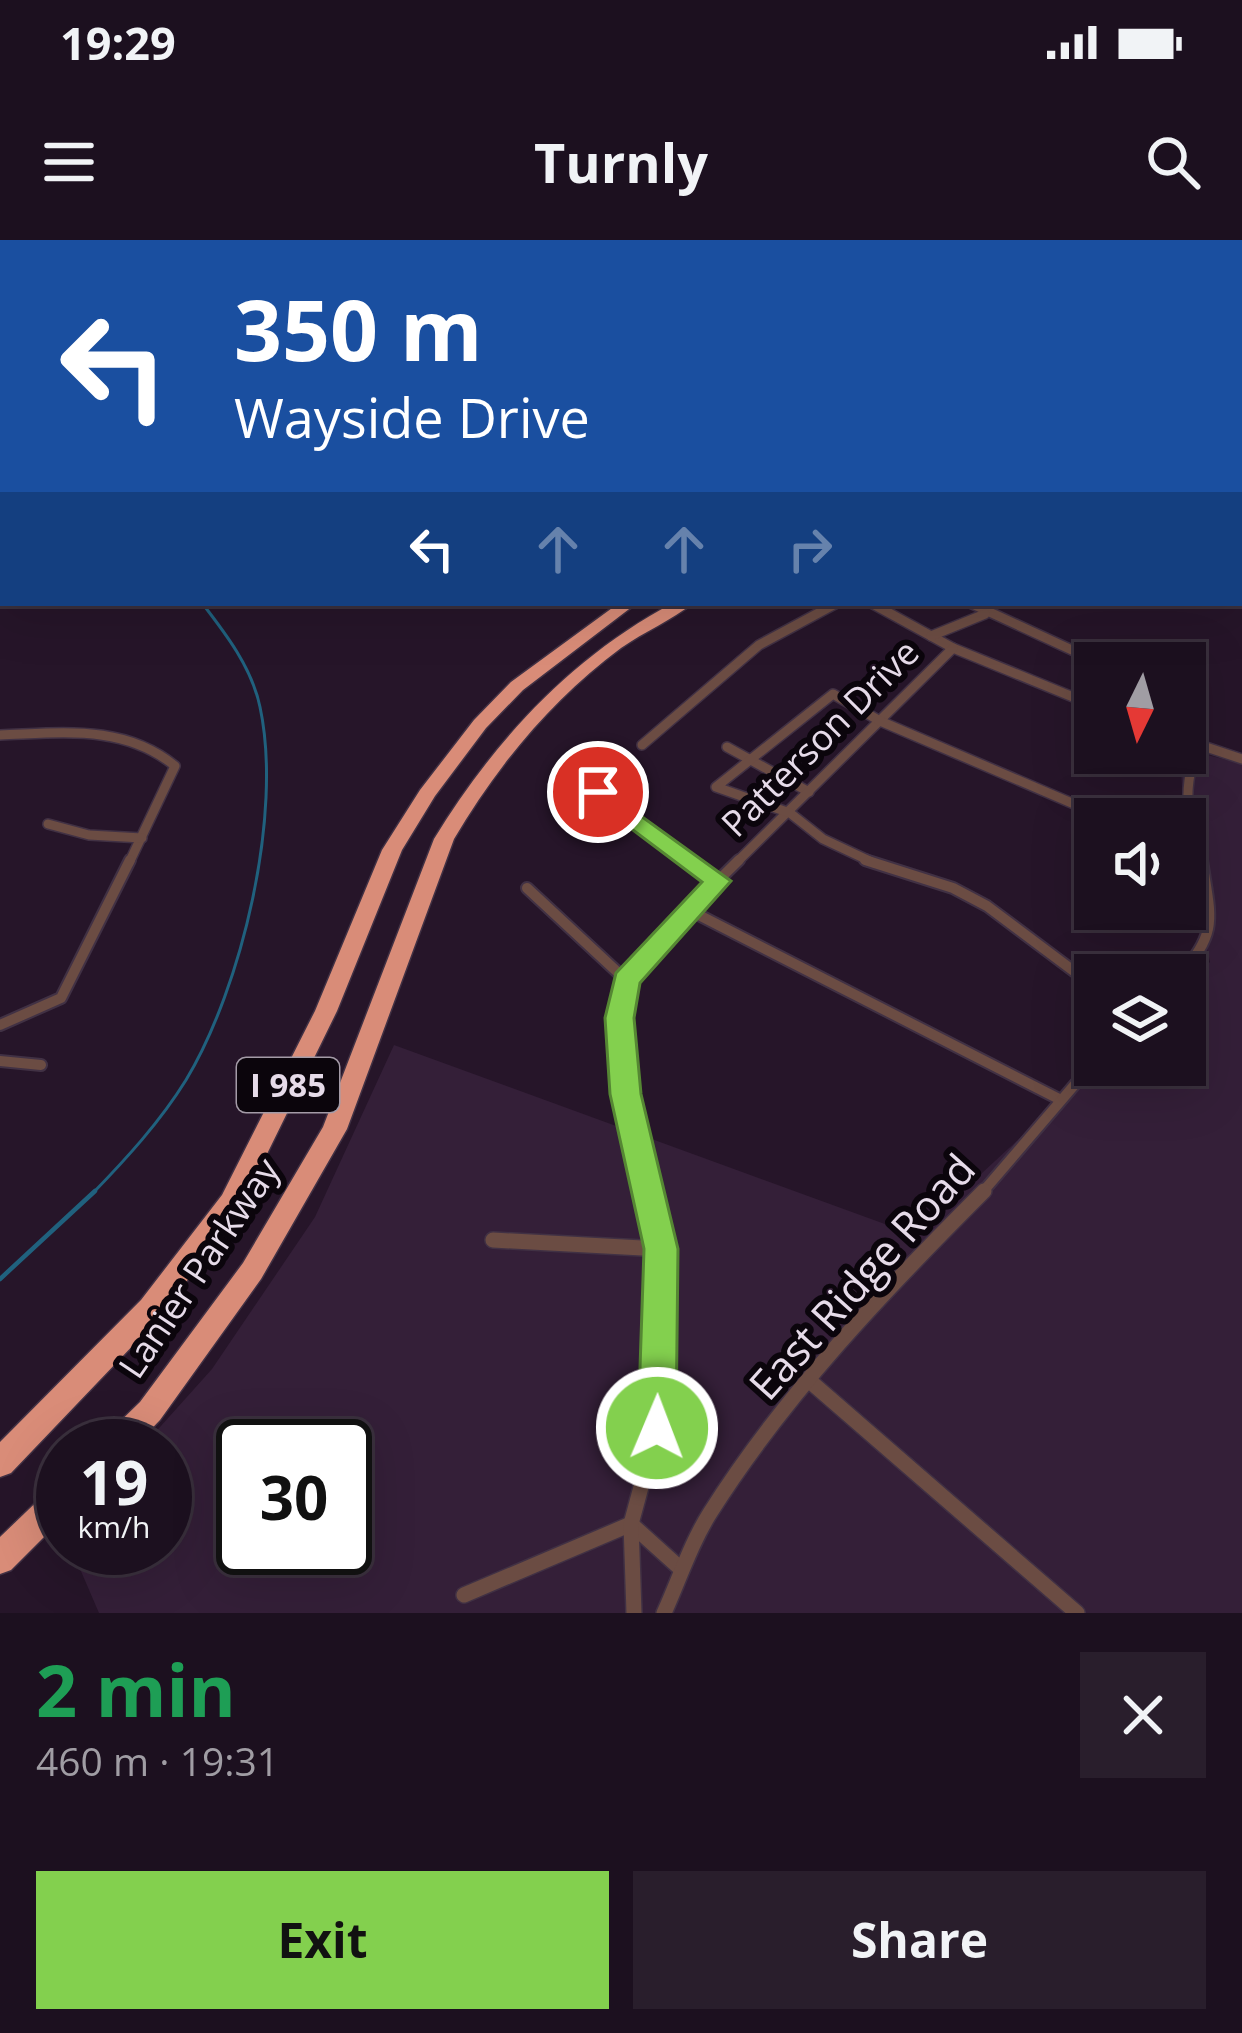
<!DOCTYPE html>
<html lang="en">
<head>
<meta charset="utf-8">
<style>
  :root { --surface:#1c101f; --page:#291e2c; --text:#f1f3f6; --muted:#a09da4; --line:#3a303d; --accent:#83d04e }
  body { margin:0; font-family:"Open Sans",sans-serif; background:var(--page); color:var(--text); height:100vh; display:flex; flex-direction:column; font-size:45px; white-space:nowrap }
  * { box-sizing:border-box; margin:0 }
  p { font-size:39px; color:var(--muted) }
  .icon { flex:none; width:66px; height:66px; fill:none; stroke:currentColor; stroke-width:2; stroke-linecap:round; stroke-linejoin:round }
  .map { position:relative; height:1373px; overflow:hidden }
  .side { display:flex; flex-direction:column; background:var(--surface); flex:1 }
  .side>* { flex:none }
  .guide { position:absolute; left:0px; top:0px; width:1242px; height:366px; box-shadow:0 12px 48px #0002,0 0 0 3px var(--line); background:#1a4fa0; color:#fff; overflow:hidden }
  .needle { width:78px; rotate:185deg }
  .tools { position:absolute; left:1074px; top:402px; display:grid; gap:24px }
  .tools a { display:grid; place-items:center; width:132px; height:132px; border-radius:0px; background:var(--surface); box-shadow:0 12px 48px #0002,0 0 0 3px var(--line); font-size:60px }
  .speed { position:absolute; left:36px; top:1179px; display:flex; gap:24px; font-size:60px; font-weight:700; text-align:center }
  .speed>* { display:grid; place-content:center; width:156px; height:156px; border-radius:50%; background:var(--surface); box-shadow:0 12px 48px #0002,0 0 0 3px var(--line); line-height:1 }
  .speed small { font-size:30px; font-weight:400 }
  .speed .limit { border:6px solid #111; border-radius:18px; background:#fff; color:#111 }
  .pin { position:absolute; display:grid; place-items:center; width:102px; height:102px; color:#fff; margin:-51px; border:6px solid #fff; border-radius:50%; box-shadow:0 3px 12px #0007 }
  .me { position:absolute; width:132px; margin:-66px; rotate:1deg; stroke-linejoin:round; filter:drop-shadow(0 0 9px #0008) }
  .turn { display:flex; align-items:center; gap:42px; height:252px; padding:0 36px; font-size:54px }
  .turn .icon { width:156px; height:156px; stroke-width:2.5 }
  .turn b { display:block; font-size:84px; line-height:102px }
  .lanes { display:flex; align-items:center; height:114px; padding:0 36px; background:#0003; justify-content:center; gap:60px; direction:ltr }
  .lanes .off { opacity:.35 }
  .round { display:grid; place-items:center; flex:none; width:126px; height:126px; border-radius:0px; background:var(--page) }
  .headline { display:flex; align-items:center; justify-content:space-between; height:204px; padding:0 36px }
  h1 { font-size:72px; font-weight:700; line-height:90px; color:#1e9e55 }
  .primary-button { display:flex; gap:24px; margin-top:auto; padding:24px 36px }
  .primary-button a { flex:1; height:138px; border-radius:0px; background:var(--accent); color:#111; font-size:48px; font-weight:700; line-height:138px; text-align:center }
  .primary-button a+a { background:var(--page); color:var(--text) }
  .status { display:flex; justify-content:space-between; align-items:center; height:84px; padding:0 60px; background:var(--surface); direction:ltr }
  .status svg { height:33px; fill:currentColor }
  header { display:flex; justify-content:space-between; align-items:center; height:156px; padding:0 36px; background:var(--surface); font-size:54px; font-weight:700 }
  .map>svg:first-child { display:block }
  .built { fill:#341f38; fill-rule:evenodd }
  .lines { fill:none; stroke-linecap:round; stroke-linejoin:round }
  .stream-far1 { stroke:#20617e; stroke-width:3 }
  .stream { stroke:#20617e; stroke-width:4.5 }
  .street-far3-casing { stroke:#413144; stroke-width:8 }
  .street-far2-casing { stroke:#413144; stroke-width:12 }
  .street-far1-casing { stroke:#413144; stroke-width:14 }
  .street-casing { stroke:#413144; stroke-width:18 }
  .highway-casing { stroke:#413144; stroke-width:3 }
  .street-far3 { stroke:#6b4c43; stroke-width:6 }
  .street-far2 { stroke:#6b4c43; stroke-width:9 }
  .street-far1 { stroke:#6b4c43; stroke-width:10 }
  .street { stroke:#6b4c43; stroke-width:15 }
  .highway { fill:#d98c78; fill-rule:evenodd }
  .route { fill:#83d04e; stroke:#558733; stroke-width:3 }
  .labels { text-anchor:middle; stroke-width:12; stroke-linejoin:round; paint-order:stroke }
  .shield { fill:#0b050c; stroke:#a49ba7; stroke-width:3 }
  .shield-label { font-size:33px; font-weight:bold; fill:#e6dbe9 }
  .street-label { font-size:36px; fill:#e6dbe9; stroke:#0b050c }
  .near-street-label { font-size:42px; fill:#e6dbe9; stroke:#0b050c }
</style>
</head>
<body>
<div class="status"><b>19:29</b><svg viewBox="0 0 49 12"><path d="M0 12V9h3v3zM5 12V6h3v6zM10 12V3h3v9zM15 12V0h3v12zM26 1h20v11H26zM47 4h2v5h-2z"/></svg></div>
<header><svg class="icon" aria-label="menu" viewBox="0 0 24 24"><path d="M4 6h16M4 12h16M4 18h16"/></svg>Turnly<svg class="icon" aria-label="search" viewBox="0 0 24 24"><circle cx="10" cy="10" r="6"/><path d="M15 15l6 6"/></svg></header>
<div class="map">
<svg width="1242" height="1373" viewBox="0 0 1242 1373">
  <rect width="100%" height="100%" fill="#261529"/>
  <path class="built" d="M 1185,509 L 1242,524 L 1242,1373 L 99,1373 L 71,1308 L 165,1308 L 165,1206 L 143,1206 L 212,1129 L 315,977 L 394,805 L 915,995 L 1099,825 L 1185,825 L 1185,745 L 1210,722 L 1186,614 L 1180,513 ZM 243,1206 L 345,1206 L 345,1308 L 243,1308 Z"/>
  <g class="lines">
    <g class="stream-far1">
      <polyline points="1088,3 1095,0"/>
      <path d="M 92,954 C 126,919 160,882 186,840 C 242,747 283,574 260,467 C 252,428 226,394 202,363"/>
    </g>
    <polyline class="stream" points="0,1039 95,951"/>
    <g class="street-far3-casing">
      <g id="street-far3">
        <polyline points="6,0 13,3"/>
        <polyline points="233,3 243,0"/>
        <polyline points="698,3 703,0"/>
      </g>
    </g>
    <g class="street-far2-casing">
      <g id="street-far2">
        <polyline points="871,363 953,408 1095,466"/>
        <polyline points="970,363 1100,423"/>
        <polyline points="931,396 985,374"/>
        <path d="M 0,495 C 62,493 124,484 175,526 L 129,623"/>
        <polyline points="1185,500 1242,519"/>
        <path d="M 1197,504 C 1181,561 1188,569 1203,623"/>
        <polyline points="642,505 759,405 837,363"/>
        <polyline points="727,507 809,552"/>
        <polyline points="598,552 694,623"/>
        <polyline points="48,584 89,595 142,598"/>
        <polyline points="736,623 953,408"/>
        <polyline points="874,623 823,599 790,573 716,547 833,454 880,481 1109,579"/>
      </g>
    </g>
    <g class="street-far1-casing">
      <g id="street-far1">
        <polyline points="690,620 718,641"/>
        <polyline points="865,620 953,648 987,666 1095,747"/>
        <polyline points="527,648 626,740"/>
        <polyline points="691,671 1059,859"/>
        <path d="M 1180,735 C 1220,691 1210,676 1202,620"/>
        <polyline points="0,785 61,758 130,620"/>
        <polyline points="0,821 41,825"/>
        <path d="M 648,954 C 636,897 604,798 625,743 C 634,722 718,641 739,620"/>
        <polyline points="981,954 1095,821"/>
      </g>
    </g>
    <g class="street-casing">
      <g id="street">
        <polyline points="493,1000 661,1009"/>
        <polyline points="812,1143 1077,1373"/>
        <polyline points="464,1355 631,1284 681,1329"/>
        <polyline points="634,1373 631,1284 657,1188 661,1009 648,951"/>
        <path d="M 664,1373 C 679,1340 691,1303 710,1273 C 785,1154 886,1049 984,951"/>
      </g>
    </g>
    <g class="highway-casing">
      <g id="highway">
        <rect x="1239" y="45" width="3" height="6"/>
        <rect x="1239" y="105" width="3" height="7"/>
        <polygon points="619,363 637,363 523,450 486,488 435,556 402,610 337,771 240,969 161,1076 11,1233 0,1237 0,1202 141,1060 222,955 315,771 382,610 420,550 474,480 511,442"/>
        <path d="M 673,363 L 693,363 C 672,380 644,392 621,408 C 552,459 497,526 454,599 L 347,889 L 261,1039 L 160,1180 L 135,1206 L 100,1206 L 105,1196 L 140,1162 L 243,1023 L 323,887 L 434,599 C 494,501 571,417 673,363 Z"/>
        <polygon points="63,1243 63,1278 11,1330 0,1334 0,1297 52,1247"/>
      </g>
    </g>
    <use href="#street-far3" class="street-far3"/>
    <use href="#street-far2" class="street-far2"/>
    <use href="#street-far1" class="street-far1"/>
    <use href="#street" class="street"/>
    <use href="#highway" class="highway"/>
  </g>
  <polygon class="route" points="598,545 731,641 640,743 634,778 641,854 678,1009 676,1188 670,1200 657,1205 643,1200 638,1188 644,1009 610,854 605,778 616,733 702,642 589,557 585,552"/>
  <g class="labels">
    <rect class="shield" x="237" y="818" width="102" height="54" rx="9"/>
    <g class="shield-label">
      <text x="288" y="857">I 985</text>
    </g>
    <g class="street-label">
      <text transform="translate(820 498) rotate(-45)" y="13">Patterson Drive</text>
      <text transform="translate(199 1028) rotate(-56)" y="13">Lanier Parkway</text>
    </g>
    <g class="near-street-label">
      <text transform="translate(862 1037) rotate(-48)" y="15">East Ridge Road</text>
    </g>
  </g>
</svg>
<div class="tools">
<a><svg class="needle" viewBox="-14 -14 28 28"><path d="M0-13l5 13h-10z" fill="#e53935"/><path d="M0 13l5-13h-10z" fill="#a09da4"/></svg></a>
<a><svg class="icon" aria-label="sound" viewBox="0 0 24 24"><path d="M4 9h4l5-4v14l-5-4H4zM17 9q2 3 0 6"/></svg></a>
<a><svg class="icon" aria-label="layers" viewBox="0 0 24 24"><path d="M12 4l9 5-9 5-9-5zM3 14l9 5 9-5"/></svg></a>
</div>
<div class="speed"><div>19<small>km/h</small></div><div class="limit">30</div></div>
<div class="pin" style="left:598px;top:552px;background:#d93025"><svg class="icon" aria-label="arrive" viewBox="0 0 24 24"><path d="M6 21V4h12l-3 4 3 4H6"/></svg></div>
<svg class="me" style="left:657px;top:1188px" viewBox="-20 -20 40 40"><circle r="17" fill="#83d04e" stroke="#fff" stroke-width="3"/><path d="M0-11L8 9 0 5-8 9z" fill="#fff"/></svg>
<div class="guide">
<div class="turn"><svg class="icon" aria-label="left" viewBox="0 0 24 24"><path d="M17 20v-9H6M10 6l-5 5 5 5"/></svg><div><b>350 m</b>Wayside Drive</div></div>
<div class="lanes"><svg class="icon" aria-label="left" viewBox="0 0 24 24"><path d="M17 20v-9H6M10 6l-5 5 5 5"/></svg><svg class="icon off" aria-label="ahead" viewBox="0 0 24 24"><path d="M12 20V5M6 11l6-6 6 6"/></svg><svg class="icon off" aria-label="ahead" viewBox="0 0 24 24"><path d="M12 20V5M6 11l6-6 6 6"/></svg><svg class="icon off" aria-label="right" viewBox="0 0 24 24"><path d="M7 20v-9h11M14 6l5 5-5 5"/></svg></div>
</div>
</div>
<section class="side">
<div class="headline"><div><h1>2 min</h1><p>460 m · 19:31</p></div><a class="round"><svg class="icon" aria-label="close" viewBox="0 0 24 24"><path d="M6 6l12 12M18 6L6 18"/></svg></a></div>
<div class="primary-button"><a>Exit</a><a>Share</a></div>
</section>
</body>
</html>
